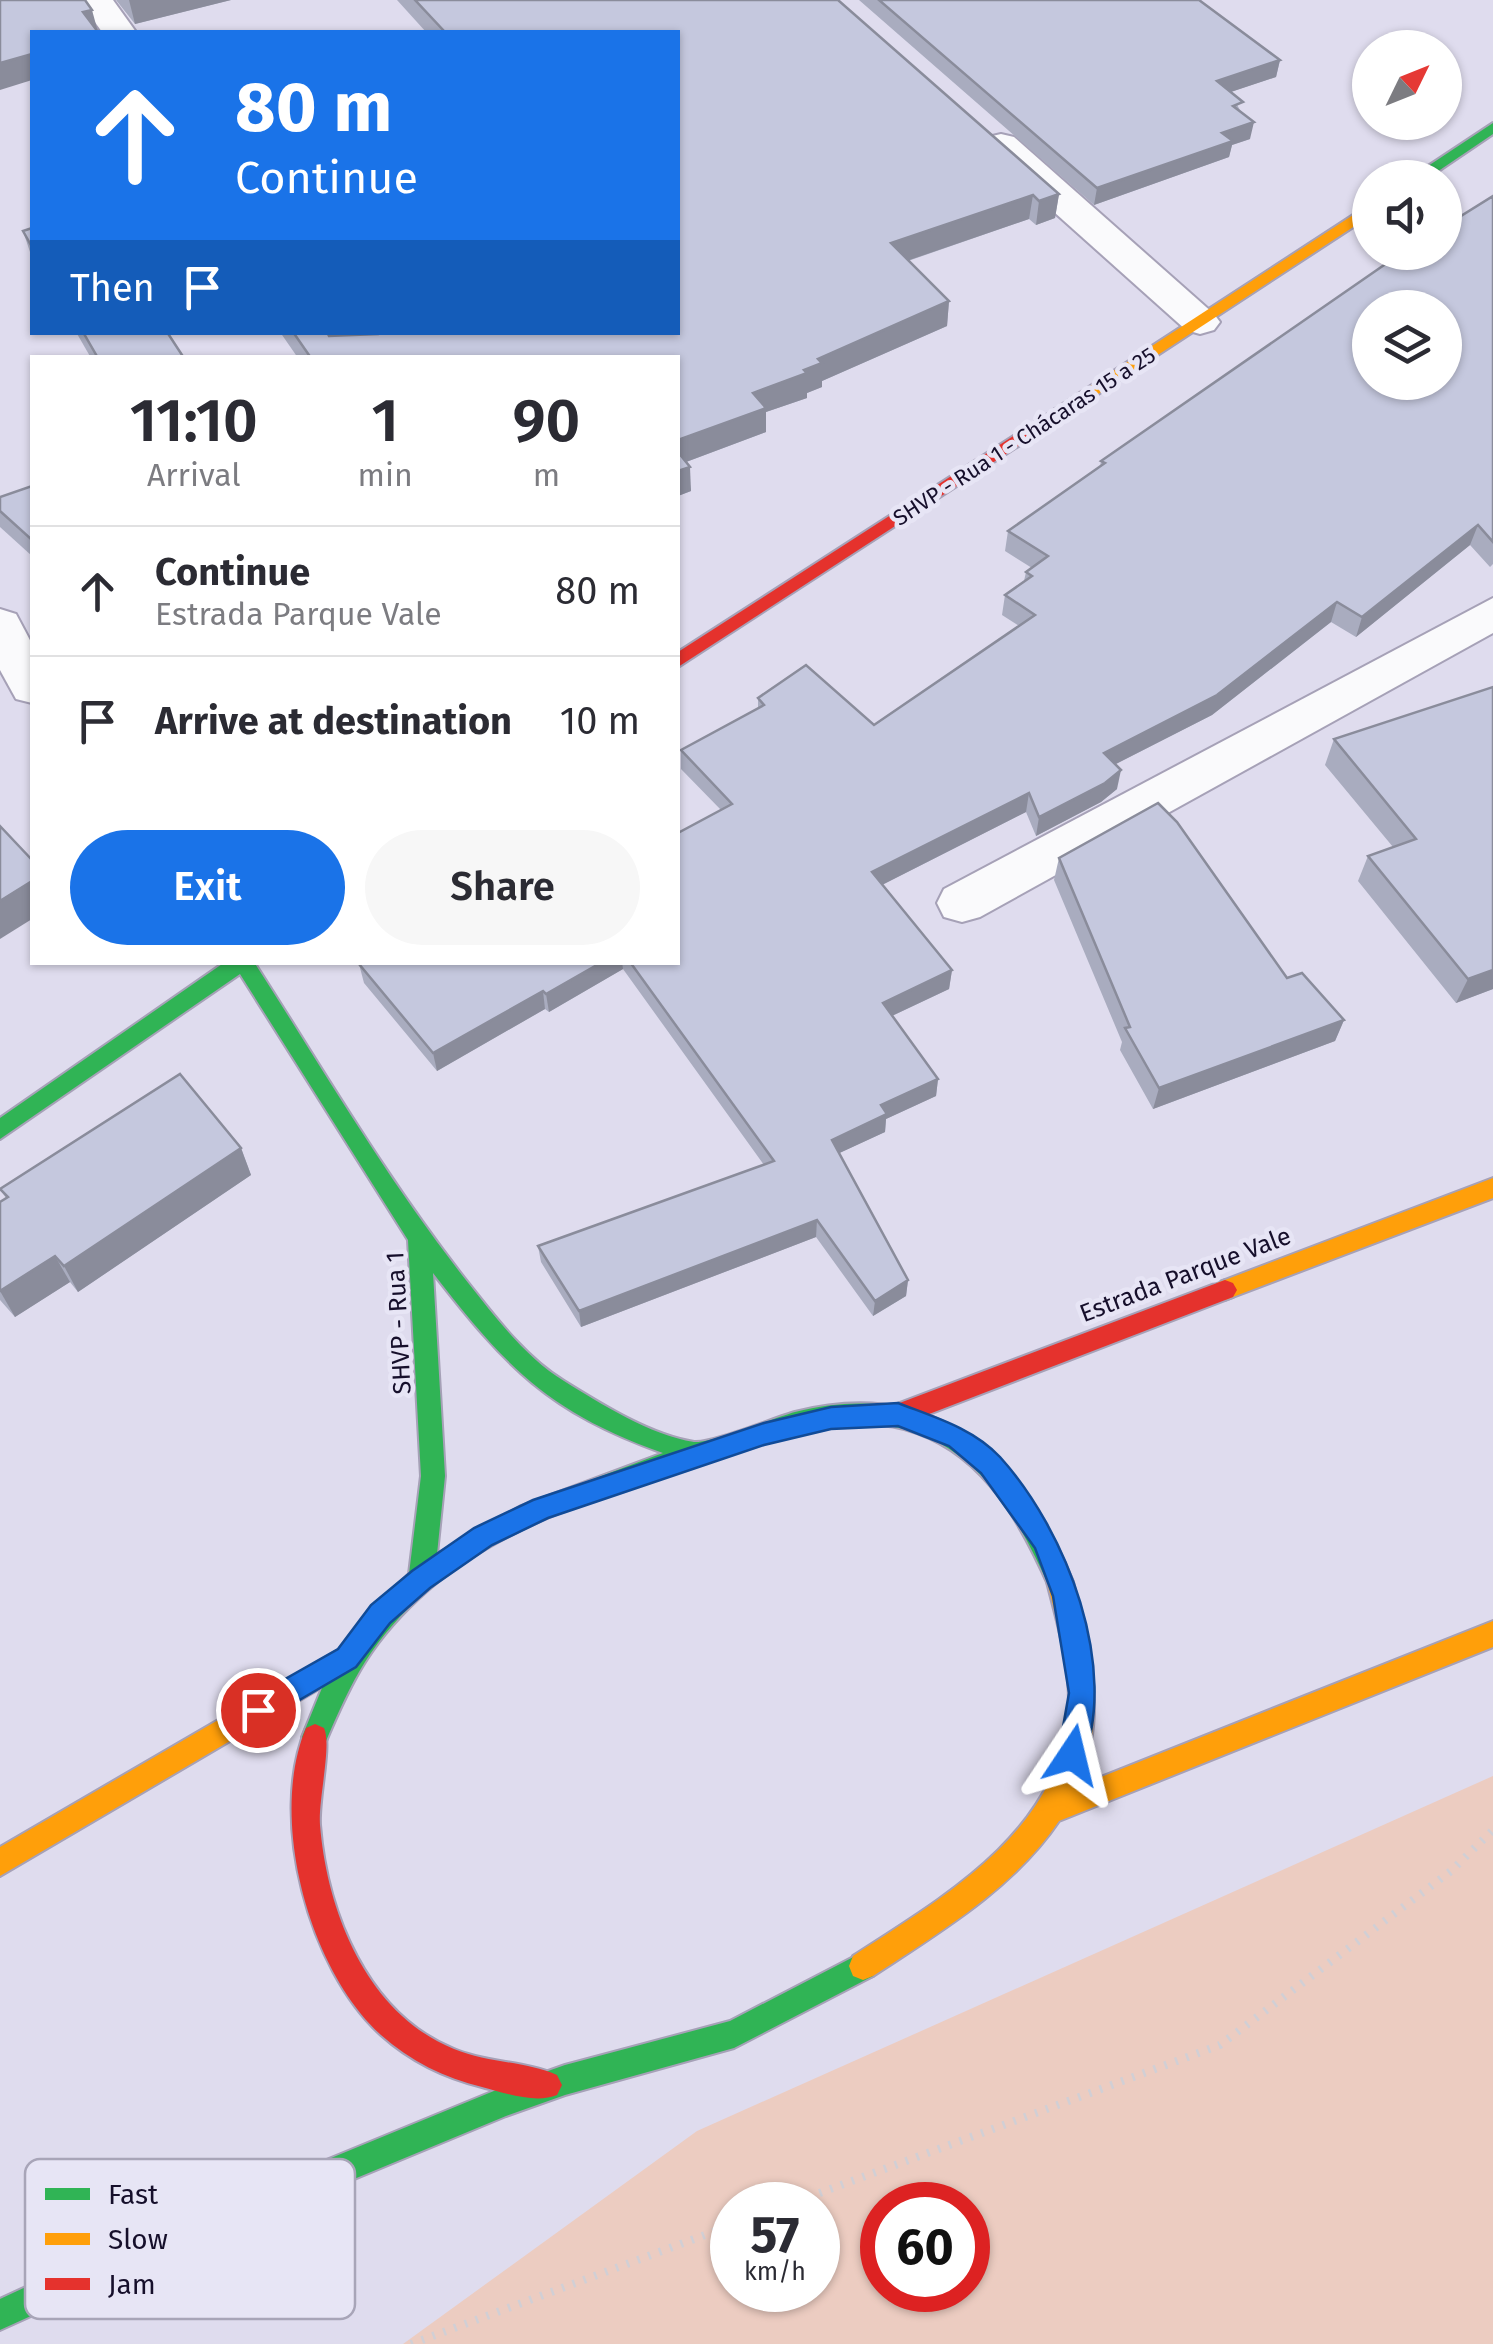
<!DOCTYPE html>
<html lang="en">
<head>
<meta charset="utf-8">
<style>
  :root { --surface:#fff; --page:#f7f7f7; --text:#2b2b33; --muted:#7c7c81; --line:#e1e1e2; --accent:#1a73e8 }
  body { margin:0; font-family:"Fira Sans",sans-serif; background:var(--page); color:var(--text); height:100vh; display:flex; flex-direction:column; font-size:38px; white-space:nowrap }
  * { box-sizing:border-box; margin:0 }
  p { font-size:32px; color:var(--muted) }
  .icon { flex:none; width:55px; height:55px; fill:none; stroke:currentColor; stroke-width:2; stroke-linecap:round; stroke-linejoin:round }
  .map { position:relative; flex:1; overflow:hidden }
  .panel { position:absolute; left:30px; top:355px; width:650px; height:610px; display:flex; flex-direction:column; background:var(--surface); border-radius:0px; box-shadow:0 2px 8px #0004 }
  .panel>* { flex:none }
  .guide { position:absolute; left:30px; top:30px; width:650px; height:305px; border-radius:0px; box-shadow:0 2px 8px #0004; background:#1a73e8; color:#fff; overflow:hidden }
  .needle { width:65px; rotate:47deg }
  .tools { position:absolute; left:1352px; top:30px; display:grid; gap:20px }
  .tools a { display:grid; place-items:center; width:110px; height:110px; border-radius:50%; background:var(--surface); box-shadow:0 2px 8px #0004; font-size:50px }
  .speed { position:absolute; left:710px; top:2182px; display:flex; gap:20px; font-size:50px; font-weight:700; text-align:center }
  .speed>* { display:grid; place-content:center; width:130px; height:130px; border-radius:50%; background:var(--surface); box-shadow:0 2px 8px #0004; line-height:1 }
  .speed small { font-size:25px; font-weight:400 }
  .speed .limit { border:15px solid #d22; background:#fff; color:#111 }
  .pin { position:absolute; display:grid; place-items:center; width:85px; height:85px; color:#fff; margin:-42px; border:5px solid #fff; border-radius:50%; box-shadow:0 2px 10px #0007 }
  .me { position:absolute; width:110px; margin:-55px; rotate:10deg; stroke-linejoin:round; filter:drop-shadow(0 0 8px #0008) }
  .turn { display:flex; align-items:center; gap:35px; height:210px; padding:0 40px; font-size:45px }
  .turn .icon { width:130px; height:130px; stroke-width:2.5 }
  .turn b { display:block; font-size:70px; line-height:85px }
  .then { display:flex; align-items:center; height:95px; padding:0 40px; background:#0003; gap:20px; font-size:38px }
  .eta { display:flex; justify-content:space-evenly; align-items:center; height:170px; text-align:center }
  .eta b { font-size:60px; font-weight:600; line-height:70px }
  .primary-button { display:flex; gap:20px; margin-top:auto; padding:20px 40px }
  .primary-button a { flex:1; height:115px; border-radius:60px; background:var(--accent); color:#fff; font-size:40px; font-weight:600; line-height:115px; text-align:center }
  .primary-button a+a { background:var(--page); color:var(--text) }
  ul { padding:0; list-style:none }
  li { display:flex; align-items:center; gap:30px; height:130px; padding:0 40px; border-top:2px solid var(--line) }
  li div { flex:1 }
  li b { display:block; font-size:38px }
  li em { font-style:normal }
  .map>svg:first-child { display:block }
  .green { fill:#ecccc1; fill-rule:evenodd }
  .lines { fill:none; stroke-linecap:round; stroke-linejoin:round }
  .street-casing { stroke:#a6a1b7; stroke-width:4 }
  .fast-casing { stroke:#a6a1b7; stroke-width:4 }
  .slow-casing { stroke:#a6a1b7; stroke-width:4 }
  .jam-casing { stroke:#a6a1b7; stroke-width:4 }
  .path { stroke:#d1cfd5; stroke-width:8; stroke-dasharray:2.5 9; stroke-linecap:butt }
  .street { fill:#fafafc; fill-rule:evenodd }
  .fast { fill:#30b455; fill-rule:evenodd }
  .slow { fill:#ff9f0a; fill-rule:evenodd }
  .jam { fill:#e5322d; fill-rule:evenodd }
  .wall { fill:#a9acbf }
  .shaded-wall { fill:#8a8c9b }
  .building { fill:#c5c8de; stroke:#8a8c9b; stroke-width:2.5; fill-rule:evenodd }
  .route { fill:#1a73e8; stroke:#114b97; stroke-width:2.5 }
  .labels { text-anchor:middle; stroke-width:9; stroke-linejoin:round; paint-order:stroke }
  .far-street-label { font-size:22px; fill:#160f2b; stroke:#e7e5f5 }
  .street-label { font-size:25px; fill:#160f2b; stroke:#e7e5f5 }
  .key { fill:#e7e5f5; stroke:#a8a5b8; stroke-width:2.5 }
  .key-label { font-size:28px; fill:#160f2b }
</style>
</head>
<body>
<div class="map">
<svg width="1493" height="2344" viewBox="0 0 1493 2344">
  <rect width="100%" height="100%" fill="#dfdcee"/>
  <path class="green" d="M 1493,1776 L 1493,2344 L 403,2344 L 697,2131 ZM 732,2205 L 818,2205 L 818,2290 L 732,2290 ZM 882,2205 L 968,2205 L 968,2290 L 882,2290 Z"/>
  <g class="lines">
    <g class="street-casing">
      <g id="street">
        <polygon points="79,0 113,0 136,32 102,32"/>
        <polygon points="1001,134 1014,137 1214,314 1220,322 1214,330 1200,334 1186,330 988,153 983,145 988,137"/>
        <polygon points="319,332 360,332 378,358 337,358"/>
        <polygon points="1493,598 1493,633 980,917 962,922 944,917 937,903 944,889"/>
        <polygon points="0,609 16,614 32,644 32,703 16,699 0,670"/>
      </g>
    </g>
    <g class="fast-casing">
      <g id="fast">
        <polygon points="1493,123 1493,134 1428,178 1410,178"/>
        <path d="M 225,962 L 254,962 C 324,1071 389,1183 469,1284 C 496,1318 526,1358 564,1381 C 601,1404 650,1435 694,1442 C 710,1444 774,1418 795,1412 C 937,1376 1022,1457 1073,1582 L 1069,1591 L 1060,1594 L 1051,1591 C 1023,1527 987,1458 917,1433 C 893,1424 867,1423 842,1426 C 797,1431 753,1447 710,1461 C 614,1492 506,1522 428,1590 C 372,1639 352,1679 324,1746 L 315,1750 L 306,1746 L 302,1737 L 331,1666 L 367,1614 L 409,1574 L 421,1476 L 408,1240 L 240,974 L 0,1139 L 0,1118 ZM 433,1273 C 506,1367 548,1412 663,1453 L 521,1506 L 437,1554 L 445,1476 Z"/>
        <polygon points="863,1952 873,1956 877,1966 873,1976 734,2048 565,2095 506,2116 108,2281 0,2330 0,2299 86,2259 506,2086 565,2065 730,2021"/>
      </g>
    </g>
    <g class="slow-casing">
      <g id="slow">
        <polygon points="1370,204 1370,216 1063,417 1051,417 1049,413"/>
        <polygon points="1493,1178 1493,1198 1225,1300 1217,1297 1213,1290 1217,1283"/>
        <path d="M 1060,1570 L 1069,1573 L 1073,1582 C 1090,1649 1109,1721 1076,1787 L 1493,1621 L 1493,1647 L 1059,1821 C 1014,1888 940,1932 873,1976 L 863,1980 L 853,1976 L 849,1966 L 853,1956 C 942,1898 1054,1835 1068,1719 C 1073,1673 1058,1626 1047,1582 L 1051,1573 Z"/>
        <polygon points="347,1645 356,1649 360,1658 356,1667 0,1876 0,1847"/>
      </g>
    </g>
    <g class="jam-casing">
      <g id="jam">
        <polygon points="1057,408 1063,409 1063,417 678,667 678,652"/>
        <polygon points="1225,1280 1233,1283 1237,1290 1233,1297 898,1426 889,1423 886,1415 889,1407"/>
        <path d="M 315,1724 L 324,1728 C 332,1745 318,1800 320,1825 C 327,1912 367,2014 454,2049 C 487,2063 525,2061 557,2075 L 562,2085 L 557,2095 C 536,2104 504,2093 482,2087 C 445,2078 410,2061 381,2035 C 309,1970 268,1818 306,1728 Z"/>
      </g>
    </g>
    <g class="path">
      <polyline points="787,2205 1220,2045 1451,1871 1493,1830"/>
      <polyline points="411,2344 732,2225"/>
    </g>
    <use href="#street" class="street"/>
    <use href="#fast" class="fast"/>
    <use href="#slow" class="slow"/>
    <use href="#jam" class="jam"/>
  </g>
  <g class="wall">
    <polygon points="116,0 231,0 135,24"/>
    <polygon points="397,0 838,0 1059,194 1055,218 1036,225 1029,219 908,261 949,301 947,326 822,381 822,387 807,393 807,398 766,412 766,432 686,462 691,491 678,496 678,358 298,358 280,332 327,332 329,336 364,334 363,332 678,332 678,32 426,32"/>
    <polygon points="859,0 1199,0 1280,60 1276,77 1230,92 1241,112 1250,139 1232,145 1229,157 1094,205"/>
    <polygon points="1493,196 1493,564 1490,567 1470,545 1356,637 1331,622 1212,715 1116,764 1117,789 1101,802 1036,836 1026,812 882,885 952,970 949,989 892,1016 938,1079 936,1096 886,1119 885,1132 839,1153 908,1280 906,1296 873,1316 816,1237 581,1327 541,1262 538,1246 764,1165 623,969 549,1012 545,1009 437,1071 364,983 359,964 362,962 678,962 721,810 681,769 681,750 758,709 758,698 874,725 1019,626 1002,615 1005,595 1024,581 1026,572 1032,568 1005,551 1008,531 1100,467 1101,461"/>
    <polygon points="32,228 32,258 23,231"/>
    <polygon points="76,332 167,332 184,358 91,358"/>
    <polygon points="32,486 32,556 0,527 0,497"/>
    <polygon points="1493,687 1493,989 1456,1003 1358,881 1368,856 1393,847 1325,765 1334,739"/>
    <polygon points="1059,858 1287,978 1344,1020 1335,1041 1153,1109 1120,1050 1122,1042 1054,880"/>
    <polygon points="241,1148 251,1175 78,1292 70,1282 15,1317 0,1300 0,1202 6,1198 0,1189"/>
  </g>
  <g class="shaded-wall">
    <polygon points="129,0 231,0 135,24"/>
    <polygon points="92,10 98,32 83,12"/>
    <polygon points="32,54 32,80 0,90 0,63"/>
    <polygon points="1280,60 1276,77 1213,98 1217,81"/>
    <polygon points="1254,122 1250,139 1232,145 1229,157 1094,205 1097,188 1222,133"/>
    <polygon points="1059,194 1055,218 1036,225 1039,201"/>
    <polygon points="1033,195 1029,219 889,267 891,243"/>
    <polygon points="949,301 947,326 822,381 822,387 807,393 807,398 766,412 766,432 678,465 678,440 753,393 804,370 818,359"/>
    <polygon points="690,467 691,491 678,496 678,471"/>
    <polygon points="1478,525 1470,545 1356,637 1362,617"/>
    <polygon points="1337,602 1331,622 1212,715 1100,772 1104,753"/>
    <polygon points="1121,770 1117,789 1101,802 1036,836 1039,817"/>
    <polygon points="1029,793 1026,812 870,891 872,872"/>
    <polygon points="32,881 32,919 0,939 0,901"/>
    <polygon points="602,962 622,962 623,969 549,1012 546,994"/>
    <polygon points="952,970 949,989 881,1021 883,1003"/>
    <polygon points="1493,970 1493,989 1456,1003 1468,979"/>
    <polygon points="543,991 545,1009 437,1071 433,1053"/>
    <polygon points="1344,1020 1335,1041 1153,1109 1159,1088"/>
    <polygon points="938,1079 936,1096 886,1119 885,1132 831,1157 832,1140 881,1105"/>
    <polygon points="241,1148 251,1175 78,1292 64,1266"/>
    <polygon points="817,1220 816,1237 581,1327 579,1311"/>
    <polygon points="55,1256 70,1282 15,1317 0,1291"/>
    <polygon points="908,1280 906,1296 873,1316 875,1301"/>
  </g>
  <g class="building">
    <polygon points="0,0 85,0 92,10 83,12 98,32 32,32 32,54 0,63"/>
    <polygon points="415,0 838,0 1059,194 1039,201 1033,195 891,243 949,301 818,359 822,363 804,370 807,373 753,393 766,408 678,440 678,358 311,358 293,332 327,332 329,336 377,334 376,332 678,332 678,32 445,32"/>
    <polygon points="879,0 1199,0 1280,60 1217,81 1243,102 1233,106 1254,122 1222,133 1233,141 1097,188"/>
    <path d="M 1493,196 L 1493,542 L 1478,525 L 1362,617 L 1337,602 L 1217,695 L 1104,753 L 1121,770 L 1105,783 L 1039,817 L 1029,793 L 872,872 L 952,970 L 883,1003 L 938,1079 L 881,1105 L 887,1114 L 832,1140 L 908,1280 L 875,1301 L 817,1220 L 579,1311 L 538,1246 L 774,1161 L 630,962 L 678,962 L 678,833 L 732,804 L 681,750 L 764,705 L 758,698 L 806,665 L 874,725 L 1035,615 L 1005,595 L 1032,576 L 1026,572 L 1048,556 L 1008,531 L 1105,463 L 1101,461 L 1400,254 L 1403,252 L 1445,252 L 1445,226 ZM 1370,308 L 1445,308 L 1445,382 L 1370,382 Z"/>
    <polygon points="32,228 32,247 23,231"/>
    <polygon points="83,332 167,332 184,358 98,358"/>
    <polygon points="678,452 690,467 678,471"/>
    <polygon points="32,486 32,540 0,511 0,497"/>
    <polygon points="1493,687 1493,970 1468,979 1368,856 1416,839 1334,739"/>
    <polygon points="1158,803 1177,822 1287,978 1302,973 1344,1020 1159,1088 1125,1028 1130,1027 1059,858"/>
    <polygon points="0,826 32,860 32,881 0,901"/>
    <polygon points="362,962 602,962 546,994 543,991 433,1053 359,964"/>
    <polygon points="180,1074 241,1148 64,1266 55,1256 0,1291 0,1202 8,1197 0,1189"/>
  </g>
  <path class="route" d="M 898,1403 C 934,1417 973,1428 1000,1457 C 1066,1530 1121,1669 1081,1765 L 1072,1769 L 1062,1765 L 1058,1755 L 1069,1693 L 1053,1596 L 1035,1548 L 981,1473 L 949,1446 L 898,1426 L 831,1429 L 764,1445 L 548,1518 L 492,1545 L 430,1588 L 390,1623 L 356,1667 L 267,1719 L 258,1723 L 248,1719 L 244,1710 L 248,1700 L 338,1649 L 371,1605 L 412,1571 L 474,1528 L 533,1500 L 764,1423 L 831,1407 Z"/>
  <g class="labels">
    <g class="far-street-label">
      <text transform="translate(1024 436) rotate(-33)" y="8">SHVP - Rua 1 - Chácaras 15 a 25</text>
    </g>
    <g class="street-label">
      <text transform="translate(1185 1274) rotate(-21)" y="9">Estrada Parque Vale</text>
      <text transform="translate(398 1323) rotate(-93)" y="9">SHVP - Rua 1</text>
    </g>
  </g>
  <rect x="25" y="2159" width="330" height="160" rx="15" class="key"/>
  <rect x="45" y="2188" width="45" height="12" fill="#30b455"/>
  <rect x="45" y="2233" width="45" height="12" fill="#ff9f0a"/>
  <rect x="45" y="2278" width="45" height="12" fill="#e5322d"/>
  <g class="key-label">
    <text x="108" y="2204">Fast</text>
    <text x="108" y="2249">Slow</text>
    <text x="108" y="2294">Jam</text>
  </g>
</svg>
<div class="tools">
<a><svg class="needle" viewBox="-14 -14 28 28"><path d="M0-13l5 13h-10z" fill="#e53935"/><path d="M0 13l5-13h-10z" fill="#7c7c81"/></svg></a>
<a><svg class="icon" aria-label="sound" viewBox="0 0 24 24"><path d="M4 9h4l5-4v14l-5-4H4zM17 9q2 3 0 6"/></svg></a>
<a><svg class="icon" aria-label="layers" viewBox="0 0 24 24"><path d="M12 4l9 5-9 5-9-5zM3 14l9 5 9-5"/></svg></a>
</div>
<div class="speed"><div>57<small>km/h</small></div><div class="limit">60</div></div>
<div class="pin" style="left:258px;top:1710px;background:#d93025"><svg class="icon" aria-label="arrive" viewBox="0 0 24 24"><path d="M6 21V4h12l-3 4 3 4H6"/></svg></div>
<svg class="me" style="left:1072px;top:1755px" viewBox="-20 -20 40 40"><path d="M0-17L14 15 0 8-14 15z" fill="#1a73e8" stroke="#fff" stroke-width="4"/></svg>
<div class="guide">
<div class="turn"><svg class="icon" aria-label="ahead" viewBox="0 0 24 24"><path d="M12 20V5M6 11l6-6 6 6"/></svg><div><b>80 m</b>Continue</div></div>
<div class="then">Then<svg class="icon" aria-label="arrive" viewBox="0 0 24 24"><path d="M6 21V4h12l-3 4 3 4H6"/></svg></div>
</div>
<section class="panel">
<div class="eta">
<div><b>11:10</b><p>Arrival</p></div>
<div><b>1</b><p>min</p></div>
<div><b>90</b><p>m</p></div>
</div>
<ul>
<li><svg class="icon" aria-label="ahead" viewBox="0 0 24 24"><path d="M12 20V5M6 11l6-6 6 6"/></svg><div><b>Continue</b><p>Estrada Parque Vale</p></div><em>80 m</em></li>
<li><svg class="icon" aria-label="arrive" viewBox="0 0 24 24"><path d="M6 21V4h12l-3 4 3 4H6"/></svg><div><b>Arrive at destination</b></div><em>10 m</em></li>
</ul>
<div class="primary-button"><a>Exit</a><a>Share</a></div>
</section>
</div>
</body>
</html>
